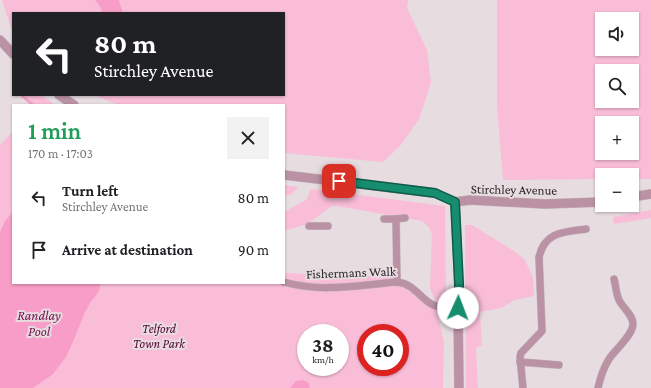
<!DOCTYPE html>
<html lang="en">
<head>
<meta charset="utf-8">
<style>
  :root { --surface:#fff; --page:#f2f2f2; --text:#202124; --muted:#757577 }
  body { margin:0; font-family:"Crimson Pro",serif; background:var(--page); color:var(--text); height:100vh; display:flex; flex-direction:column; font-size:15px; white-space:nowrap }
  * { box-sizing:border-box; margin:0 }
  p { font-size:13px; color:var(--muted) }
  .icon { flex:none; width:22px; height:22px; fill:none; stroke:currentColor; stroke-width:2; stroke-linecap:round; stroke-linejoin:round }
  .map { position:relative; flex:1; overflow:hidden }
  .side { position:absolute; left:12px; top:104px; width:273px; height:180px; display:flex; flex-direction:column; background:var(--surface); border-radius:0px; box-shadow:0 1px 3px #0004 }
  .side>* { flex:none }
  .guide { position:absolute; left:12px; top:12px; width:273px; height:84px; border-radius:0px; box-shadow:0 1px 3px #0004; background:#202124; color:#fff; overflow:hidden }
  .controls { position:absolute; left:595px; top:12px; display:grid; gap:8px }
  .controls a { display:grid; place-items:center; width:44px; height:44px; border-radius:0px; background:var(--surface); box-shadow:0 1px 3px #0004; font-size:20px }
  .speed { position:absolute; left:297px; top:324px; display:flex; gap:8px; font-size:20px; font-weight:700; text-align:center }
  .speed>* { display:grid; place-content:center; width:52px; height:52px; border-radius:50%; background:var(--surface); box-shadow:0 1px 3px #0004; line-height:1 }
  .speed small { font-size:10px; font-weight:400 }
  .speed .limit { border:6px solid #d22; background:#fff; color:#111 }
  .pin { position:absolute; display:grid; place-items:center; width:34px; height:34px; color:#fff; margin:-17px; border-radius:8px; box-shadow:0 2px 6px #0006 }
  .me { position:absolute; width:44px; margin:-22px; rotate:2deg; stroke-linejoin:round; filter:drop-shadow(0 0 3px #0008) }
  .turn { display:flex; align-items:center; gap:14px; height:84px; padding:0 16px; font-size:18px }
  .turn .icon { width:52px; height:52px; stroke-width:2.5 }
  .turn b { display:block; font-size:28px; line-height:34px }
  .round { display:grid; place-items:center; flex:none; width:42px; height:42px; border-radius:0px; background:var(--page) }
  .overview { display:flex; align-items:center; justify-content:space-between; height:68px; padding:0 16px }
  h1 { font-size:24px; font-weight:600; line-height:30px; color:#1e9e55 }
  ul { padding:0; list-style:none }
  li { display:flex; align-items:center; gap:12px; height:52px; padding:0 16px }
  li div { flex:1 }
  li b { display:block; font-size:15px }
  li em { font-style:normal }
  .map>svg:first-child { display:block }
  .green { fill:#f9bdd8; fill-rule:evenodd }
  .water { fill:#f79dc7 }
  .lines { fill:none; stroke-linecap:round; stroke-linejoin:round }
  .stream { stroke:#f79dc7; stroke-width:2.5 }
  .minor-casing { stroke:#c4babe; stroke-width:8 }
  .tertiary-casing { stroke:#c4babe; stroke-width:10 }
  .minor { stroke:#ba92a4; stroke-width:7 }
  .tertiary { stroke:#ba92a4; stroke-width:9 }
  .route-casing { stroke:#0f5c49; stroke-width:10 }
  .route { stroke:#178d70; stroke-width:7 }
  .labels { text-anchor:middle; stroke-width:4; stroke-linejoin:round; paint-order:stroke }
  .street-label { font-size:13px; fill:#231f21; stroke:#e7dce0 }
  .park-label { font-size:13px; font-style:italic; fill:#530434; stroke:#e7dce0 }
  .water-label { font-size:14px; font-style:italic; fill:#770e4d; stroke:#e7dce0 }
</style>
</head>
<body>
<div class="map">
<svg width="651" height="388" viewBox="0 0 651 388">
  <rect width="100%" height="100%" fill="#e7dce0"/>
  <g class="green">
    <polygon points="2,0 95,0 101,8 102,13 13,13 13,33 12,31"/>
    <polygon points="119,0 408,0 407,8 427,50 431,83 419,119 400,146 383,162 284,153 284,105 119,105 94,95 284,95 284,13 123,13"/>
    <path d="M 497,0 L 651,0 L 651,179 L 632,179 L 632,175 L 602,175 L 602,179 L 503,180 L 497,106 ZM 602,19 L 632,19 L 632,49 L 602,49 ZM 602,71 L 632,71 L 632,101 L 602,101 ZM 602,123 L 632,123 L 632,153 L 602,153 Z"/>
    <polygon points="21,95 41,95 55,105 33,105"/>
    <path d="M 13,131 L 13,283 L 284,283 L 284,273 L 393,277 L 436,305 L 444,343 L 443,388 L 0,388 L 0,145 ZM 306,333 L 340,333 L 340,367 L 306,367 ZM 366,333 L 400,333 L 400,367 L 366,367 Z"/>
    <polygon points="284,185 298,187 292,194 284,196"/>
    <polygon points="311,189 445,206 446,306 438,306 430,289 432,235 429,227 422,221 337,206 332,206 307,224 284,231 284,212 306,200"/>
    <polygon points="651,210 651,218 614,224 613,217"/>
    <polygon points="465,225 472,225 514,251 525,260 533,278 534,296 515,300 501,308 480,312 482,345 476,348 478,388 466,388"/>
  </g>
  <g class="water">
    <polygon points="95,0 119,0 123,13 102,13 101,8"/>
    <polygon points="13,208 13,283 101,283 99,291 90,303 85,312 72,344 66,357 53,374 33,388 0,388 0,232 5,221 11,214"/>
    <polygon points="302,380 308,382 310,388 290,388 296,381"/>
  </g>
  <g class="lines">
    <polyline class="stream" points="21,95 33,105"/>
    <g class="minor-casing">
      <g id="minor">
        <polyline points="384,219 396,219 397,282"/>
        <polyline points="396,219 405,218"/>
        <polyline points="309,226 328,226"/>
        <path d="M 284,282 C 321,293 360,285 397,282 C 415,284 419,298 433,305 C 441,308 450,308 458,308"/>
        <polyline points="520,362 559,365"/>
        <path d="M 523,388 L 520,357 L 521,353 L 542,331 L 539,257 C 545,231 565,232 586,229"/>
        <path d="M 598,388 C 600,379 604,367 609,359 C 615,350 633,335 633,324 C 633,315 623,308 619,300 C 616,294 616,286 614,279"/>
      </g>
    </g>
    <g class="tertiary-casing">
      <g id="tertiary">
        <polyline points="0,40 13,54"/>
        <polyline points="59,95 74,105"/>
        <polyline points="284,175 435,193 455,202 470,200 545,204 602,202"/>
        <polyline points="632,197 651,194"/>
        <polyline points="455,202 459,284 458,308 459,388"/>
      </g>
    </g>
    <use href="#minor" class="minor"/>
    <use href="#tertiary" class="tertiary"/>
  </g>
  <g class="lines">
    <g class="route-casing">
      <polyline id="route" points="339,181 435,193 455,202 459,284 458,308"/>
    </g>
    <use href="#route" class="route"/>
  </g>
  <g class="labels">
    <g class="street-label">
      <text transform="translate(514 189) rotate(1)" y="5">Stirchley Avenue</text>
      <text transform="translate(351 272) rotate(-2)" y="5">Fishermans Walk</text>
    </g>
    <g class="park-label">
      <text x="159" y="333">Telford<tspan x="159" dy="15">Town Park</tspan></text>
    </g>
    <g class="water-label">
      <text x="39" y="320">Randlay<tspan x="39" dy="16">Pool</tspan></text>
    </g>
  </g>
</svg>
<div class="controls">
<a><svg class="icon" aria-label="sound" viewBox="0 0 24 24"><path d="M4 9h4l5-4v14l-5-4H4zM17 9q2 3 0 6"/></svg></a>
<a><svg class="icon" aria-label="search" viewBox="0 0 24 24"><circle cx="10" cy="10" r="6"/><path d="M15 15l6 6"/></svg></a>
<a>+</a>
<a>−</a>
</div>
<div class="speed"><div>38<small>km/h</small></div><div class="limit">40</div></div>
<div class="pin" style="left:339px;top:181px;background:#d93025"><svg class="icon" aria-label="arrive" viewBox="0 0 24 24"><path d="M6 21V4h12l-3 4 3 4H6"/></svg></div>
<svg class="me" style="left:458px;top:308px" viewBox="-20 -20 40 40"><circle r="19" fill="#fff"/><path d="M0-13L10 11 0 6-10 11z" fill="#178d70"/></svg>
<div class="guide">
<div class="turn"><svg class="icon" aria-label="left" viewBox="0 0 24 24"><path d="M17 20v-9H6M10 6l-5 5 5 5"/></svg><div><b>80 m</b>Stirchley Avenue</div></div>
</div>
<section class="side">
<div class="overview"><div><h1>1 min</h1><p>170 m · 17:03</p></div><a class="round"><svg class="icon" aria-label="close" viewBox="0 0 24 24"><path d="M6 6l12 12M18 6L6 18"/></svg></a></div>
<ul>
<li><svg class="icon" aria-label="left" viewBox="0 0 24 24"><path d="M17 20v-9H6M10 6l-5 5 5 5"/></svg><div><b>Turn left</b><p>Stirchley Avenue</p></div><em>80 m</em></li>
<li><svg class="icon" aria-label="arrive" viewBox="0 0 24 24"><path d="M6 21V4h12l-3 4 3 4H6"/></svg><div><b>Arrive at destination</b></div><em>90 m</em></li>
</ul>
</section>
</div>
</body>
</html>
